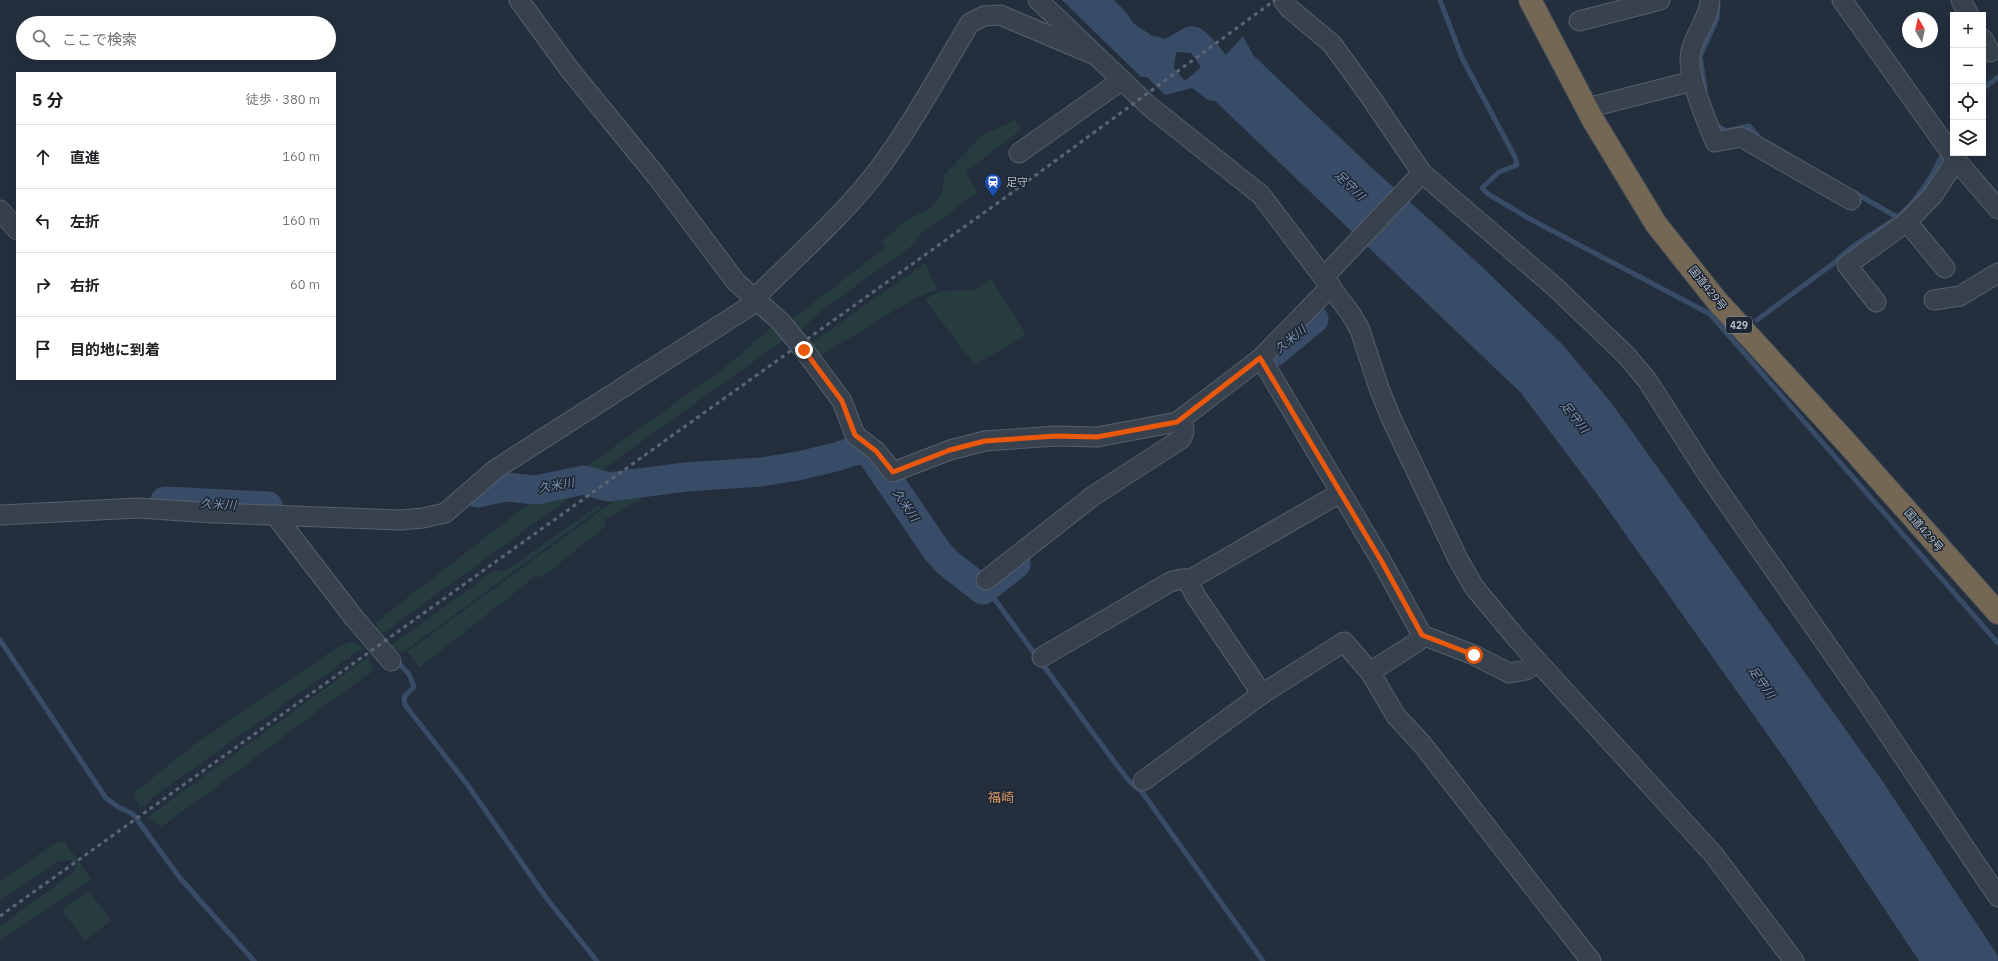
<!DOCTYPE html>
<html lang="ja">
<head>
<meta charset="utf-8">
<style>
  :root { --surface:#fff; --page:#f2f2f2; --text:#202124; --muted:#757577; --line:#e0e0e0 }
  body { margin:0; font-family:"IBM Plex Sans","Noto Sans JP",sans-serif; background:var(--page); color:var(--text) }
  .controls { position:absolute; right:12px; top:12px; display:grid; overflow:hidden; border-radius:0px; box-shadow:0 4px 16px #0002 }
  .controls button { width:36px; height:36px; display:grid; place-items:center; padding:0; border:0; border-bottom:1px solid var(--line); background:var(--surface); color:var(--text); font:20px sans-serif }
  .compass { position:absolute; left:1902px; top:12px; width:36px; height:36px; border-radius:50%; background:var(--surface); box-shadow:0 4px 16px #0002; rotate:351deg }
  .stop { position:absolute; width:12px; height:12px; margin:-9px; border:3px solid #ea580c; border-radius:50%; background:#fff }
  .stop.end { background:#ea580c; border-color:#fff; box-shadow:0 1px 4px #0008 }
  .list { margin:0; padding:0; list-style:none }
  h2 { display:flex; justify-content:space-between; align-items:center; height:52px; margin:0; padding:0 16px; font-size:17px }
  h2 small { font-size:13px; font-weight:400; color:var(--muted) }
  .list li { display:grid; grid-template-columns:26px 1fr auto; gap:12px; align-items:center; box-sizing:border-box; height:64px; padding:0 16px; border-top:1px solid var(--line) }
  .list b { display:block; font-size:15px; white-space:nowrap }
  .list em { font-size:13px; font-style:normal; color:var(--muted) }
  .icon { flex:none; width:22px; height:22px; fill:none; stroke:currentColor; stroke-width:2; stroke-linecap:round; stroke-linejoin:round }
  .map { position:relative; flex:none; width:1998px; height:961px; overflow:hidden }
  .search { position:absolute; background:var(--surface); box-shadow:0 4px 16px #0002; left:16px; top:16px; width:320px; height:44px; display:flex; align-items:center; gap:10px; box-sizing:border-box; padding:0 14px; border-radius:22px; color:var(--muted); font-size:15px }
  .panel { position:absolute; background:var(--surface); box-shadow:0 4px 16px #0002; left:16px; top:72px; width:320px; height:308px; border-radius:0px }
  .map>svg:first-child { display:block }
  .green { fill:#263c3f }
  .water { fill:#394c67; fill-rule:evenodd }
  .lines { fill:none; stroke-linecap:round; stroke-linejoin:round }
  .stream { stroke:#394c67; stroke-width:5 }
  .river { stroke:#394c67; stroke-width:29 }
  .minor-casing { stroke:#565f6c; stroke-width:21 }
  .highway-casing { stroke:#434c59; stroke-width:24 }
  .minor { stroke:#38414e; stroke-width:19 }
  .highway { stroke:#746855; stroke-width:22 }
  .rail { stroke:#5a6575; stroke-width:3; stroke-dasharray:4 4; stroke-linecap:butt }
  .route { stroke:#ea580c; stroke-width:5 }
  .labels { text-anchor:middle; dominant-baseline:central; stroke-width:3; stroke-linejoin:round; paint-order:stroke }
  .shield { fill:#1d2633; stroke:#878f9c; stroke-width:1 }
  .shield-label { font-size:10px; font-weight:bold; fill:#b4bcc9 }
  .poi-label { font-size:11px; fill:#b4bcc9; stroke:#1d2633; text-anchor:start }
  .street-label { font-size:11px; fill:#b4bcc9; stroke:#1d2633 }
  .water-label { font-size:12px; font-style:italic; fill:#7c92b1; stroke:#1d2633 }
  .quarter-label { font-size:13px; fill:#d59563; stroke:#1d2633 }
</style>
</head>
<body>
<div class="map">
<svg width="1998" height="961" viewBox="0 0 1998 961">
  <rect width="100%" height="100%" fill="#242f3e"/>
  <g class="green">
    <path d="M1015,120L1022,129L966,172L977,193L915,238L917,242L825,308L799,331L790,321L878,253L886,246L882,242L907,220L931,207L942,193L944,175L983,135Z"/>
    <path d="M925,263L937,290L915,298L820,356L810,344Z"/>
    <path d="M991,278L1026,335L975,365L925,300L940,291L974,290Z"/>
    <path d="M774,324L785,339L596,474H576L731,363Z"/>
    <path d="M572,487L583,488L382,634L377,628L376,622L536,498C549,497 562,494 572,487Z"/>
    <path d="M657,490L604,520L606,526L541,578L537,575L419,668L407,652L622,495Z"/>
    <path d="M599,505L602,507L402,653L390,646L494,571H505Z"/>
    <path d="M352,641L363,648L149,800V803L141,808L133,796L136,791L194,745L336,648Z"/>
    <path d="M368,657L373,671C301,722 232,776 161,827L148,817Z"/>
    <path d="M64,841L91,879L0,941V926L73,873L76,867L71,860L59,861L0,900V881L55,843Z"/>
    <path d="M89,891L111,921L85,941L62,910Z"/>
  </g>
  <path class="water" d="M1062,0H1114L1126,12L1133,23L1151,35L1165,39C1172,36 1179,30 1187,27C1203,22 1217,45 1226,55L1243,36L1253,55L1372,168L1479,264L1561,343L1610,401L1881,779L1998,956V961H1919L1787,762L1597,494L1521,393L1215,101L1208,100L1192,88L1165,95L1147,77H1141ZM1176,52L1191,53L1201,67L1185,81L1174,68Z"/>
  <g class="lines">
    <g class="stream">
      <path d="M1440,0L1462,58L1515,157L1517,165L1499,172L1482,188L1488,194L1530,219L1710,314L1998,643"/>
      <path d="M1705,89L1700,56L1717,19L1718,5"/>
      <path d="M1983,89L1998,77"/>
      <path d="M1716,125L1726,131L1749,126L1761,140"/>
      <path d="M1855,193L1897,217"/>
      <path d="M1757,320L1834,263C1852,244 1875,233 1896,218C1918,201 1932,176 1944,152"/>
      <path d="M983,590L993,597L1107,752L1129,781L1142,792L1263,961"/>
      <path d="M0,640L106,798L118,807L133,814L180,878L254,961"/>
      <path d="M396,660L409,674L414,687L404,697L405,705L467,784L547,899L597,961"/>
    </g>
    <g class="river">
      <path d="M1274,352L1314,319"/>
      <path d="M477,493L506,487L536,490L584,480L609,487L686,477L761,472L798,466L836,457L860,449L871,454L937,551L948,563L983,590L1016,564"/>
      <path d="M165,501L268,506"/>
    </g>
    <g class="minor-casing">
      <g id="minor">
        <path d="M519,0L570,70L658,178L736,282L781,322L804,350L842,401L855,435L876,451L893,472L950,450L985,441L1056,436L1097,437L1177,422L1261,358L1331,286"/>
        <path d="M1038,0L1149,106L1261,195L1351,314L1360,330L1379,388L1391,418L1458,559L1474,587L1518,640L1714,855L1794,961"/>
        <path d="M1283,0L1289,8L1332,44L1369,95L1422,173L1556,288L1626,355L1647,380L1708,475L1866,701L1998,897"/>
        <path d="M1710,0C1709,19 1695,33 1691,51C1685,73 1707,121 1715,142L1741,137L1851,200"/>
        <path d="M1842,0L1956,160L1998,209"/>
        <path d="M1961,0L1969,15"/>
        <path d="M1579,21L1660,0"/>
        <path d="M1983,39L1990,52"/>
        <path d="M1587,108L1693,81"/>
        <path d="M1019,153L1122,80"/>
        <path d="M0,210L17,230"/>
        <path d="M1907,222L1945,268"/>
        <path d="M1324,277L1422,173"/>
        <path d="M1934,300L1960,296L1998,273"/>
        <path d="M1876,302L1847,265L1907,222L1933,195L1956,160"/>
        <path d="M1261,358L1382,562L1422,635L1474,655L1509,673L1526,670L1538,662"/>
        <path d="M0,515L138,508L214,513L400,520L423,518L445,513L496,469L750,306L761,292C802,251 847,212 881,166C914,121 941,71 970,23L984,16L1000,15L1095,55"/>
        <path d="M275,515L355,619L391,661"/>
        <path d="M1187,579L1195,595L1262,694"/>
        <path d="M986,580L1093,496L1181,439L1184,432L1183,418"/>
        <path d="M1042,657L1170,582L1181,579H1191L1340,493"/>
        <path d="M1370,672L1417,642L1422,635"/>
        <path d="M1143,781L1262,694L1344,642L1370,672L1396,716L1422,744L1591,961"/>
      </g>
    </g>
    <g class="highway-casing">
      <path id="highway" d="M1530,0L1593,120L1656,224L1717,301L1846,442L1998,613"/>
    </g>
    <use href="#minor" class="minor"/>
    <use href="#highway" class="highway"/>
    <path class="rail" d="M0,916L999,202L1275,0"/>
  </g>
  <g class="lines">
    <path class="route" d="M804,350L842,401L855,435L876,451L893,472L950,450L985,441L1056,436L1097,437L1177,422L1260,358L1382,562L1422,635L1474,655"/>
  </g>
  <defs>
    <g id="station-pin" transform="scale(0.9)"><path d="M0 17L-7.5 6A9.5 9.5 0 1 1 7.5 6Z" fill="#1a4fb4" stroke="#1d2633"/><path d="M-3-6H3Q5-6 5-4V2Q5 4 3 4L4.5 6H3L1.5 4h-3L-3 6H-4.5L-3 4Q-5 4-5 2V-4Q-5-6-3-6ZM-3.5-4v3h7v-3ZM-3.5 1v1.5H-2V1ZM2 1v1.5H3.5V1Z" fill="#fff"/></g>
  </defs>
  <g fill-rule="evenodd">
    <use href="#station-pin" x="993" y="182"/>
  </g>
  <g class="labels">
    <rect class="shield" x="1726" y="317" width="26" height="16" rx="3"/>
    <g class="shield-label">
      <text x="1739" y="325">429</text>
    </g>
    <g class="poi-label">
      <text x="1006" y="182">足守</text>
    </g>
    <g class="street-label">
      <text transform="translate(1708 288) rotate(51)">国道429号</text>
      <text transform="translate(1924 530) rotate(49)">国道429号</text>
    </g>
    <g class="water-label">
      <text transform="translate(1350 185) rotate(44)">足守川</text>
      <text transform="translate(1290 339) rotate(-39)">久米川</text>
      <text transform="translate(1575 417) rotate(52)">足守川</text>
      <text transform="translate(556 485) rotate(-10)">久米川</text>
      <text transform="translate(218 504) rotate(3)">久米川</text>
      <text transform="translate(906 505) rotate(56)">久米川</text>
      <text transform="translate(1762 682) rotate(55)">足守川</text>
    </g>
    <g class="quarter-label">
      <text x="1001" y="797">福崎</text>
    </g>
  </g>
</svg>
<div class="controls">
<button>+</button>
<button>−</button>
<button><svg class="icon" aria-label="locate" viewBox="0 0 24 24"><circle cx="12" cy="12" r="6"/><path d="M12 2v4M12 18v4M2 12h4M18 12h4"/></svg></button>
<button><svg class="icon" aria-label="layers" viewBox="0 0 24 24"><path d="M12 4l9 5-9 5-9-5zM3 14l9 5 9-5"/></svg></button>
</div>
<svg class="compass" viewBox="-18 -18 36 36"><path d="M0-13l5 13h-10z" fill="#e53935"/><path d="M0 13l5-13h-10z" fill="#757577"/></svg>
<div class="stop" style="left:1474px;top:655px"></div>
<div class="stop end" style="left:804px;top:350px"></div>
<div class="search"><svg class="icon" aria-label="search" viewBox="0 0 24 24"><circle cx="10" cy="10" r="6"/><path d="M15 15l6 6"/></svg>ここで検索</div>
<section class="panel">
<h2>5 分<small>徒歩 · 380 m</small></h2>
<ul class="list">
<li><svg class="icon" aria-label="ahead" viewBox="0 0 24 24"><path d="M12 20V5M6 11l6-6 6 6"/></svg><div><b>直進</b></div><em>160 m</em></li>
<li><svg class="icon" aria-label="left" viewBox="0 0 24 24"><path d="M17 20v-9H6M10 6l-5 5 5 5"/></svg><div><b>左折</b></div><em>160 m</em></li>
<li><svg class="icon" aria-label="right" viewBox="0 0 24 24"><path d="M7 20v-9h11M14 6l5 5-5 5"/></svg><div><b>右折</b></div><em>60 m</em></li>
<li><svg class="icon" aria-label="arrive" viewBox="0 0 24 24"><path d="M6 21V4h12l-3 4 3 4H6"/></svg><div><b>目的地に到着</b></div></li>
</ul>
</section>
</div>
</body>
</html>
